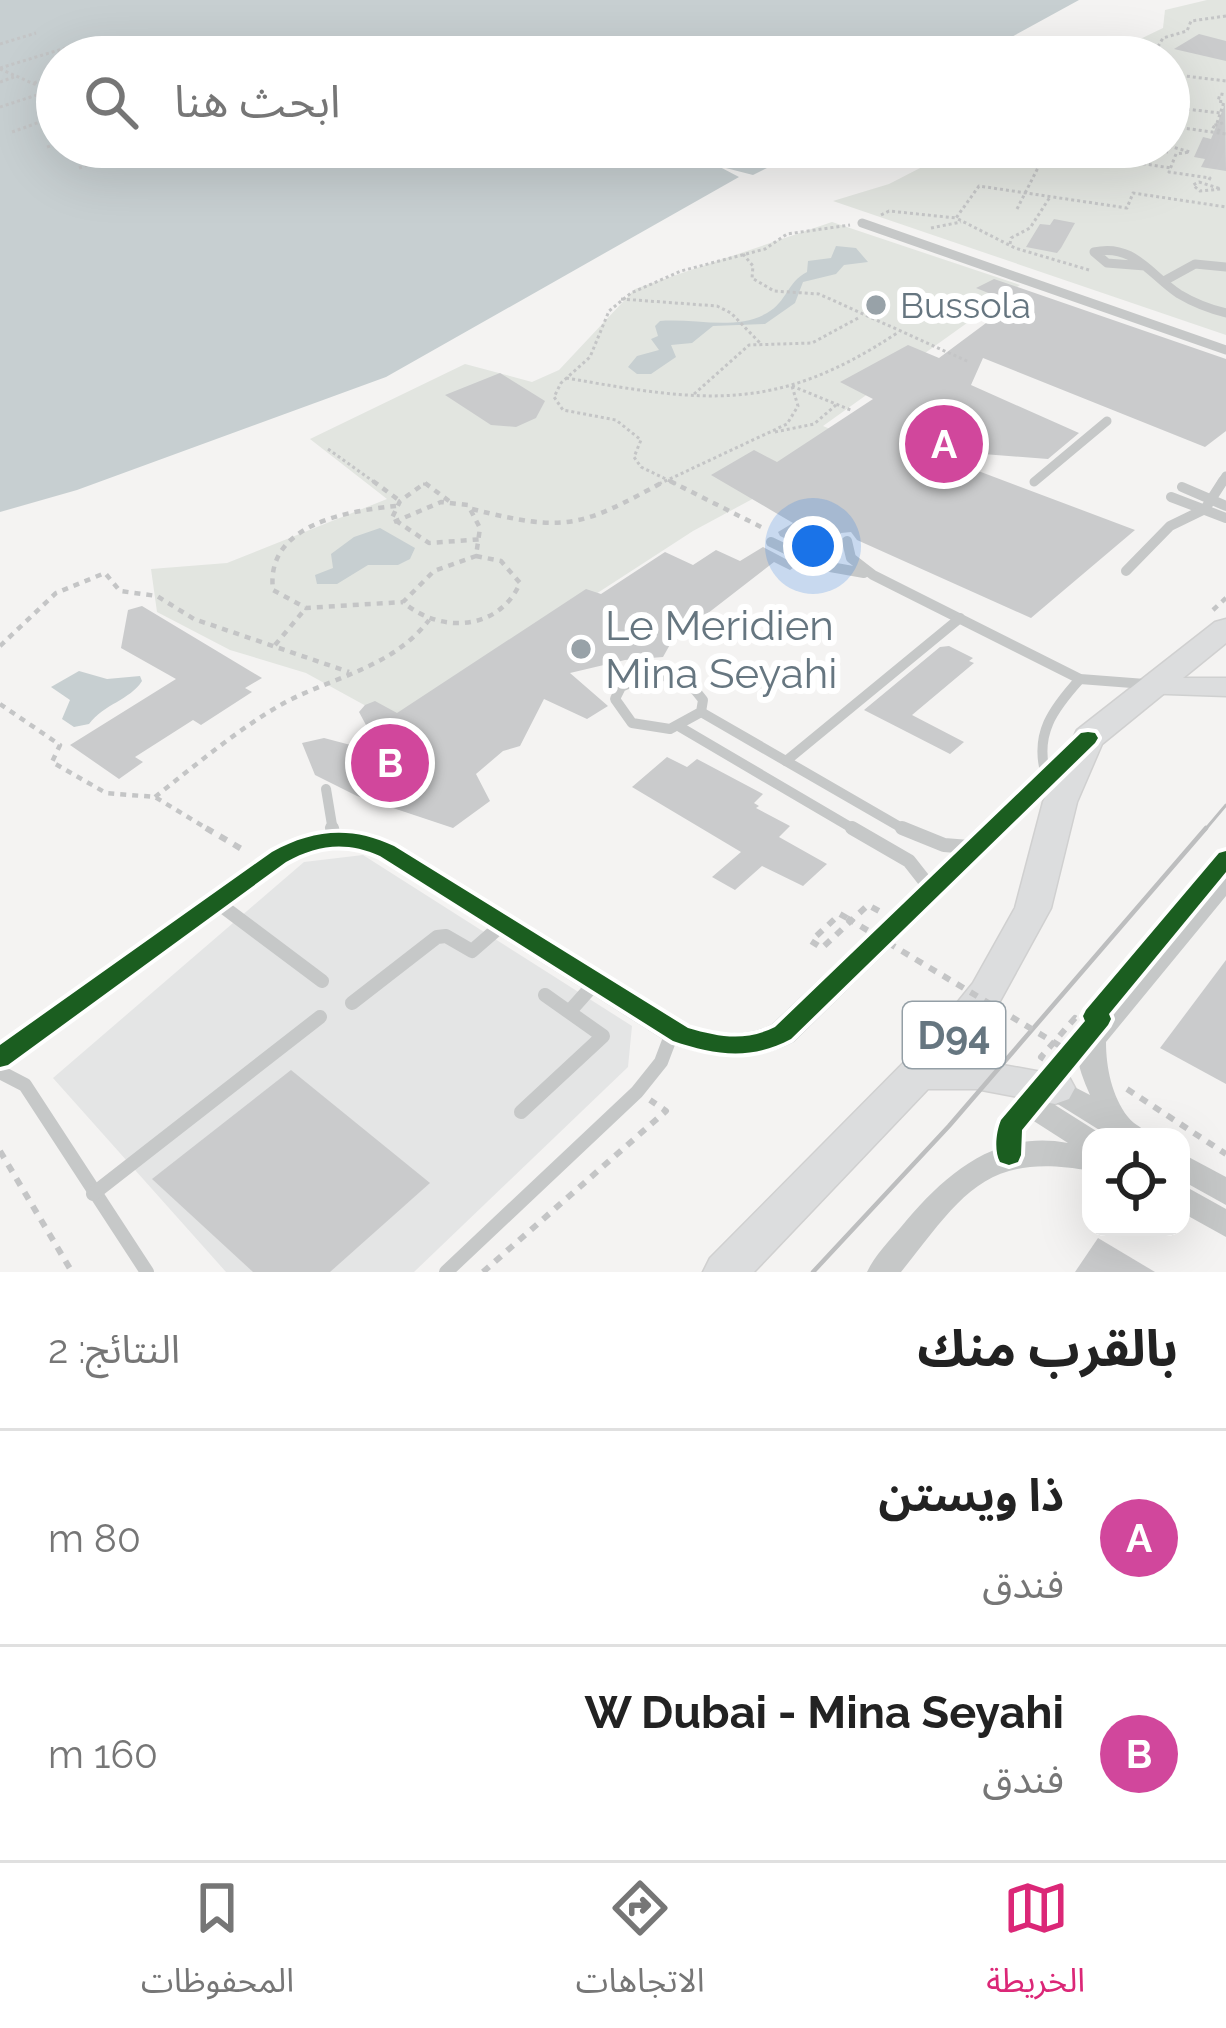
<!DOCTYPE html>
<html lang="ar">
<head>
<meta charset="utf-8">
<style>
  :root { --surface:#fff; --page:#f6f6f6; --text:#222; --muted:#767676; --line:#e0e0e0; --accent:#db2777 }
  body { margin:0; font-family:Raleway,"Noto Sans Arabic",sans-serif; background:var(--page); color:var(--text); direction:rtl }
  .controls { position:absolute; right:36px; bottom:36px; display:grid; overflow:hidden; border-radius:24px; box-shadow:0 12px 48px #0002 }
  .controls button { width:108px; height:108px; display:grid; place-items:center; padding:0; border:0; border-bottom:3px solid var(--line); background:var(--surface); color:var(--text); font:60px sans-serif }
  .you { position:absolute; left:813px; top:546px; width:42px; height:42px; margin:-30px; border:9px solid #fff; border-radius:50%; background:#1a73e8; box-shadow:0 0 0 18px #1a73e833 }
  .badge { display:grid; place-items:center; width:78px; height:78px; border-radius:50%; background:var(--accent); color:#fff; font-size:39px; font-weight:700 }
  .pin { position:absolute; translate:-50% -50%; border:6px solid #fff; box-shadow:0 3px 12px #0006 }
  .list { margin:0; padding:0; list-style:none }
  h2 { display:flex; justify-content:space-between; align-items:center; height:156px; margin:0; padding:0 48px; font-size:51px }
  h2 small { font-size:39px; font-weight:400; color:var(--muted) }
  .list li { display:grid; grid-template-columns:78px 1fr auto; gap:36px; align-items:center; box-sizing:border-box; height:216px; padding:0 48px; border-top:3px solid var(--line) }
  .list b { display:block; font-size:45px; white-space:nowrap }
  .list p { margin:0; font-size:39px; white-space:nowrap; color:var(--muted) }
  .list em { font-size:39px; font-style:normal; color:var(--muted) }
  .icon { flex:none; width:66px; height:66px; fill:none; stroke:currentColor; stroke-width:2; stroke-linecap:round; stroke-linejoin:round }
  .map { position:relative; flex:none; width:1226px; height:1272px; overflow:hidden; direction:ltr }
  .search { position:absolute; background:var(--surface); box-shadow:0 12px 48px #0002; left:36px; right:36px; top:36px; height:132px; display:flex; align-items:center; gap:30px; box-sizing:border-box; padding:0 42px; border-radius:66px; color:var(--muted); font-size:45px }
  .sheet { height:588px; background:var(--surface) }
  nav { display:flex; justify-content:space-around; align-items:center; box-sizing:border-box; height:168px; border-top:3px solid var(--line); background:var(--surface); font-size:33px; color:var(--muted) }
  nav a { display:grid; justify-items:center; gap:6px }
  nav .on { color:var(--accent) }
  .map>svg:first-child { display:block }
  .built { fill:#e4e5e5 }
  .green { fill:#e2e5e0 }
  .water { fill:#c7cfd1 }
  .building { fill:#cacbcc }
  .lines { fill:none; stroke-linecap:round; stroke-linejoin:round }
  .secondary-casing { stroke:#cfd0d0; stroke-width:3 }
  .primary-casing { stroke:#d0d0d0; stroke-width:3 }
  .path-far2 { stroke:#c4c5c6; stroke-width:3; stroke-dasharray:3 3; stroke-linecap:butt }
  .path-far1 { stroke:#c4c5c6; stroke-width:4.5; stroke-dasharray:6 6; stroke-linecap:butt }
  .path { stroke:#c4c5c6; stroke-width:6; stroke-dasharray:8 8; stroke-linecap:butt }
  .service-far2 { stroke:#c6c8c8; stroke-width:9 }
  .service-far1 { stroke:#c6c8c8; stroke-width:10 }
  .service { stroke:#c6c8c8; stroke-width:14 }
  .minor { fill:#c6c8c8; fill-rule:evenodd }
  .tertiary { fill:#c6c8c8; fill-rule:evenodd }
  .secondary { fill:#dcddde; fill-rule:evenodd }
  .primary { fill:#dcddde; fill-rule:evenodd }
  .tram-far1 { stroke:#bdbebf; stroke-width:3 }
  .tram { stroke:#bdbebf; stroke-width:4.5 }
  .path-bridge { stroke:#c4c5c6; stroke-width:6; stroke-dasharray:8 8; stroke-linecap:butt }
  .cycleway-casing { stroke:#fff; stroke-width:8 }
  .cycleway { fill:#1b5e20; fill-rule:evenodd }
  .poi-dot { fill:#98a2a8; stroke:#fff; stroke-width:4.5 }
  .labels { text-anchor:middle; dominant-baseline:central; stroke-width:12; stroke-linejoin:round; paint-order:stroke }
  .far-poi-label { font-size:36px; fill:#667680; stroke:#fff; text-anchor:start }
  .shield { fill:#fff; stroke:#949fa6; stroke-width:3 }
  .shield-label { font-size:39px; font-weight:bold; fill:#667680 }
  .poi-label { font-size:42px; fill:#667680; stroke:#fff; text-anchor:start }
</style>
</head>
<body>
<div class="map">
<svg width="1226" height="1272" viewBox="0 0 1226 1272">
  <rect width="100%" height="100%" fill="#f4f3f2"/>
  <path class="built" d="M363,855L632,1026L628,1067L414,1272H226L53,1078L304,862Z"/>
  <g class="green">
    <path d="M1207,0H1226V335L833,201L889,184L961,147H1169V57H1103L1163,28L1165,10Z"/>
    <path d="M832,222L1020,285L823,426L876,449L838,453L693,531L397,723L306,673L230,650L157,612L151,569L227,563L387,499L310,439L465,364L532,382L559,370L635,289Z"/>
  </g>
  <g class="water">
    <path d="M0,0H1079L975,57H57V147H808L753,175L718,166L739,177L386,377L77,490L0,512Z"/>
    <path d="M836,246L856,248L868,262L844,265L836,274L803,282L795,303L765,324L713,326L692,343L671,345L676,357L651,374H637L628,367L637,356L659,350L651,339L658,336L655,326L660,321C694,318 736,331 767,313C787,302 787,282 807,272L808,261L831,258Z"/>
    <path d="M380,528L415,548L410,559L398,565H368L337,584H317L315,575L333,568L331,554L354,537Z"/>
    <path d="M79,671L107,679L140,676L142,681C130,700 104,704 89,724L74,727L62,719L70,700L51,687Z"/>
  </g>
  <g class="building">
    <path d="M1199,34L1226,41V61L1174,49Z"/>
    <path d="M1225,104L1226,171L1201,167L1205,159L1194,157L1203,137L1211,139Z"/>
    <path d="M1054,219L1075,223L1061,248L1057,253L1026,247L1040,224L1050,225Z"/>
    <path d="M994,279L1226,359V431L1205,447L983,358L971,385L1079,433L1048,459L920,449L1135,530L1031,618L857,540L851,532L841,533L837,542L816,553L780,536L778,532L793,523L711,475L754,450L777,462L873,399L840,382L908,345L939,358L1013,303L976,288Z"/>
    <path d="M500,373L545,401L536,418L516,427L491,425L445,395Z"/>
    <path d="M763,547L797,565L790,570L774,562L672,641L663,657L625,660L570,673L608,706L587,719L544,699L520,746L503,751L476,774L490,801L453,828L357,796L315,775L302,743L324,738L381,753L359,712L365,705L375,701L397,713L586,589L601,594L665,552L693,565L716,550L740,561Z"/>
    <path d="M142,606L262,678L245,688L252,692L201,725L193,720L135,757L143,762L119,779L70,745L176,679L121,648L128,610Z"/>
    <path d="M949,646L973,658L969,661L974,663L912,715L964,742L950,754L864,710L940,647Z"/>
    <path d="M667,757L687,767L697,759L763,794L754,803L759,806L756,808L790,826L779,837L827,864L803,886L762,866L735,890L712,877L741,852L632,787Z"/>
    <path d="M1226,960V1084L1160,1048Z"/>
    <path d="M291,1070L430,1183L330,1272H253L152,1179Z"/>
    <path d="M1098,1238L1155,1272H1075Z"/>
  </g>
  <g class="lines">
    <g class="secondary-casing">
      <path id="secondary" d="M1149,678H1226V696L1139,693L1135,687Z"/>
    </g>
    <g class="primary-casing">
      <path id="primary" d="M1226,619V643L1102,744L1077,802L1051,908L999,1003L959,1057L1069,1077L1075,1088L1069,1099L1055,1104L976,1089H928L754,1272H703L710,1258L931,1035L973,983L1015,908L1043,802L1077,730L1215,622Z"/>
    </g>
    <g class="path-far2">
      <path d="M0,44L36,33"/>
      <path d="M1105,49L1153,54"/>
      <path d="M110,57L134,49"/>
      <path d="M1152,57L1163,38L1187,31L1191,21L1226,16"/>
      <path d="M0,68L72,46"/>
      <path d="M0,69L57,94"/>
      <path d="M1169,74L1226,81"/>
      <path d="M0,82L14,77"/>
      <path d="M34,83L57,75"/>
      <path d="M0,107L46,92"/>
      <path d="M1169,107L1220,113"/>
      <path d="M1217,123L1224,102L1218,101L1220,94L1226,95"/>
      <path d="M1169,126L1226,134"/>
      <path d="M1220,131L1212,126L1226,122"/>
      <path d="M12,132L57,116"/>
      <path d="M1169,146L1190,152L1176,154L1169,172L1210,178L1208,182"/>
      <path d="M47,147L57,144"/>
      <path d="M1137,147L1168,152"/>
      <path d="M1048,149L1171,168"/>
      <path d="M79,168L137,147"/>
      <path d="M1199,182L1221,189L1200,191L1193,185Z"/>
      <path d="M1017,209L1047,150"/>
      <path d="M881,215L889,211L956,218"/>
      <path d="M931,228L961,222"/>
      <path d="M1010,244L1011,238L1030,228L1050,197"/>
      <path d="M743,254L753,266L752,278L774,291L819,294L969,362"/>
      <path d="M1089,270L1015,248L956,218L979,186L1127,208L1133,193L1226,207"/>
      <path d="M621,299L717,306L731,313L760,343"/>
      <path d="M566,378C704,402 775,414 897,333"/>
      <path d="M792,386L853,411"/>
      <path d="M694,394L749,345L812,343L860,317"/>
      <path d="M775,432L814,424L836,405"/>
      <path d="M328,449L377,484"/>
      <path d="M423,484H427"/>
      <path d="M659,484L787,424L798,406L792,386"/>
      <path d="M676,484L641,467L634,457L641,440L616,420L563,410L554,397L561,383L590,357L609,311L631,293L681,271L765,249L787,234L850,225"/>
    </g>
    <g class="path-far1">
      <path d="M373,481L400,501"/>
      <path d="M670,481L765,529"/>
      <path d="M449,501L425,483L400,501L392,518L429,543L484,539"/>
      <path d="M396,506C346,511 265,525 273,590L306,608L403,602"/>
      <path d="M472,509C567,533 580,527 665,481"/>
      <path d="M394,522L441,502L468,505L480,528L476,556"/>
      <path d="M476,556L501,561L520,583C499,631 440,634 403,602L434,571Z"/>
      <path d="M1213,610L1226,598"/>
      <path d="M275,645L306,608"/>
      <path d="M0,646L56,593L105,573L120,591L157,596L194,619L349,672"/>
      <path d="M0,704L60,745L52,762L106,793L155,797L211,831"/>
      <path d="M155,797C197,764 238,729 284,703C335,676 392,668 429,620"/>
    </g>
    <g class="path">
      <path d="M206,828L245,851"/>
      <path d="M847,918L840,914L811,941L822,948L868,905L879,911"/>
      <path d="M1044,1059L1041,1057L1075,1018L1079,1021"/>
      <path d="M1127,1089L1226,1154"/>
      <path d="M0,1151L72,1272"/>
      <path d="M483,1272L666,1111L650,1100"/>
    </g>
    <g class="service-far2">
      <path d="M862,223L1226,350"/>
      <path d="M1145,266L1107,263L1094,252C1134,243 1150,275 1179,294C1194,303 1210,309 1226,313"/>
      <path d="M1164,281L1195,264L1226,267"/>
      <path d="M1034,482L1107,421"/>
      <path d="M1221,484L1226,476"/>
    </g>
    <g class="service-far1">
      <path d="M1182,487L1226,506"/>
      <path d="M1171,497L1226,518"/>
      <path d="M847,541L851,558L873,575L1080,679L1145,684"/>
      <path d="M771,542L819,565L864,573"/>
      <path d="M1126,571L1170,526L1205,509L1223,481"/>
      <path d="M651,674L687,680L703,700L701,712L670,729L632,723L615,699L621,687Z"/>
      <path d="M701,712L907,831"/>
      <path d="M680,727L857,831"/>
      <path d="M786,761L960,618"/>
      <path d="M1046,775C1034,734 1053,709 1080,679"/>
      <path d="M326,789L333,831"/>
    </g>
    <g class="service">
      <path d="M332,828L334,838"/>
      <path d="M852,828L909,861L931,889"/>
      <path d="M902,828L944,845L969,847"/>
      <path d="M218,903L322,981"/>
      <path d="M352,1003L437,937L446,936L472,951L503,924"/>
      <path d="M570,1011L594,984"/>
      <path d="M0,1072L25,1085L147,1272"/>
      <path d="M521,1112L603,1036L545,995"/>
      <path d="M93,1194L320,1017"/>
      <path d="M446,1272L637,1092L661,1062L672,1033"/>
    </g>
    <g class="minor">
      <path d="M1226,870V896L1106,1042C1106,1067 1112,1097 1128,1117C1135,1126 1143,1126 1149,1137L1109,1136L1056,1103L1055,1105L1101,1134L1103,1137H1091V1171C984,1151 962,1196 901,1272H867C875,1255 889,1241 901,1227C944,1175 996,1129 1068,1143L1029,1118L1025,1110L1033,1089L1055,1077L1090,1095C1081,1074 1072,1054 1082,1031L1217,873Z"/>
      <path d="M1181,1153L1226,1177V1205L1181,1180Z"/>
      <path d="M1181,1184L1226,1209V1237L1181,1212Z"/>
    </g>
    <path class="tertiary" d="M1087,731L1096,734L1100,740L1096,746L794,1042C751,1064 715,1058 670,1044L377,858C346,843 318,847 289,864L11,1067L0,1071V1041L269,850C312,826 352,823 397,844L691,1026C719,1033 745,1038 772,1024L1078,734Z"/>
    <use href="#secondary" class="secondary"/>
    <use href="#primary" class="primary"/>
    <path class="tram-far1" d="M1204,831L1226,805"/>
    <path class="tram" d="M813,1272L949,1126L1206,828"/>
    <path class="path-bridge" d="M847,918L1060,1046"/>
    <g class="cycleway-casing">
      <g id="cycleway">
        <path d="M1088,732L1095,733L1098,738L1095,743L791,1039C750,1061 715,1055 673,1041L380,856C347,841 318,844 286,862L8,1065L0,1067V1045L272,852C313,829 352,826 394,846L688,1028C719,1037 745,1042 775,1027L1081,733Z"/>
        <path d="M1226,851V872L1109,1014L1111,1019L1108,1025L1022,1130L1021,1155L1018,1162L1009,1165L1000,1162C994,1151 996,1132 1001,1120L1085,1021L1083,1016L1086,1010L1219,853Z"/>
      </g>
    </g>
    <use href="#cycleway" class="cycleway"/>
  </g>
  <g class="poi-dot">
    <circle cx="876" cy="305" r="12"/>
    <circle cx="581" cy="649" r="12"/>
  </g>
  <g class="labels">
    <g class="far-poi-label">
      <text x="900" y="305">Bussola</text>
    </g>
    <rect class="shield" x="903" y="1002" width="102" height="66" rx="9"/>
    <g class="shield-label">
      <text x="954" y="1035">D94</text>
    </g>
    <g class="poi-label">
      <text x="605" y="625">Le Meridien<tspan x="605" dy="48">Mina Seyahi</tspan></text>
    </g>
  </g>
</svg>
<div class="controls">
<button><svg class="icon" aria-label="locate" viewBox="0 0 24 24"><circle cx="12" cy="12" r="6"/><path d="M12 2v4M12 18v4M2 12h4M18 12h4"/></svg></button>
</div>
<div class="you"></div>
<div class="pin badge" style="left:944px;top:444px;background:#d1479c">A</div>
<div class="pin badge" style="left:390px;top:763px;background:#d1479c">B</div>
<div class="search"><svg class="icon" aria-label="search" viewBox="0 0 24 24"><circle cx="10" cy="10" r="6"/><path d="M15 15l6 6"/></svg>ابحث هنا</div>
</div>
<section class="sheet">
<h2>بالقرب منك<small>النتائج: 2</small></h2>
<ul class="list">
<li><span class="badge" style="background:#d1479c">A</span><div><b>ذا ويستن</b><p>فندق</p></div><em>80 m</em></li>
<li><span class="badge" style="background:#d1479c">B</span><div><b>W Dubai - Mina Seyahi</b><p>فندق</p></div><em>160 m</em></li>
</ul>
</section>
<nav>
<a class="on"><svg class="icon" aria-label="map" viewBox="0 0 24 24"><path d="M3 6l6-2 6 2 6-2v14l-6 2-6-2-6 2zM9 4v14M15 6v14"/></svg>الخريطة</a>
<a><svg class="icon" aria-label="directions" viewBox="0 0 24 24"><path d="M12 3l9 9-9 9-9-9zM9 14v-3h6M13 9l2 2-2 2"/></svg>الاتجاهات</a>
<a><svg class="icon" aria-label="saved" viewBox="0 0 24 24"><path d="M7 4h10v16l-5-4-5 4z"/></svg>المحفوظات</a>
</nav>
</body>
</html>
